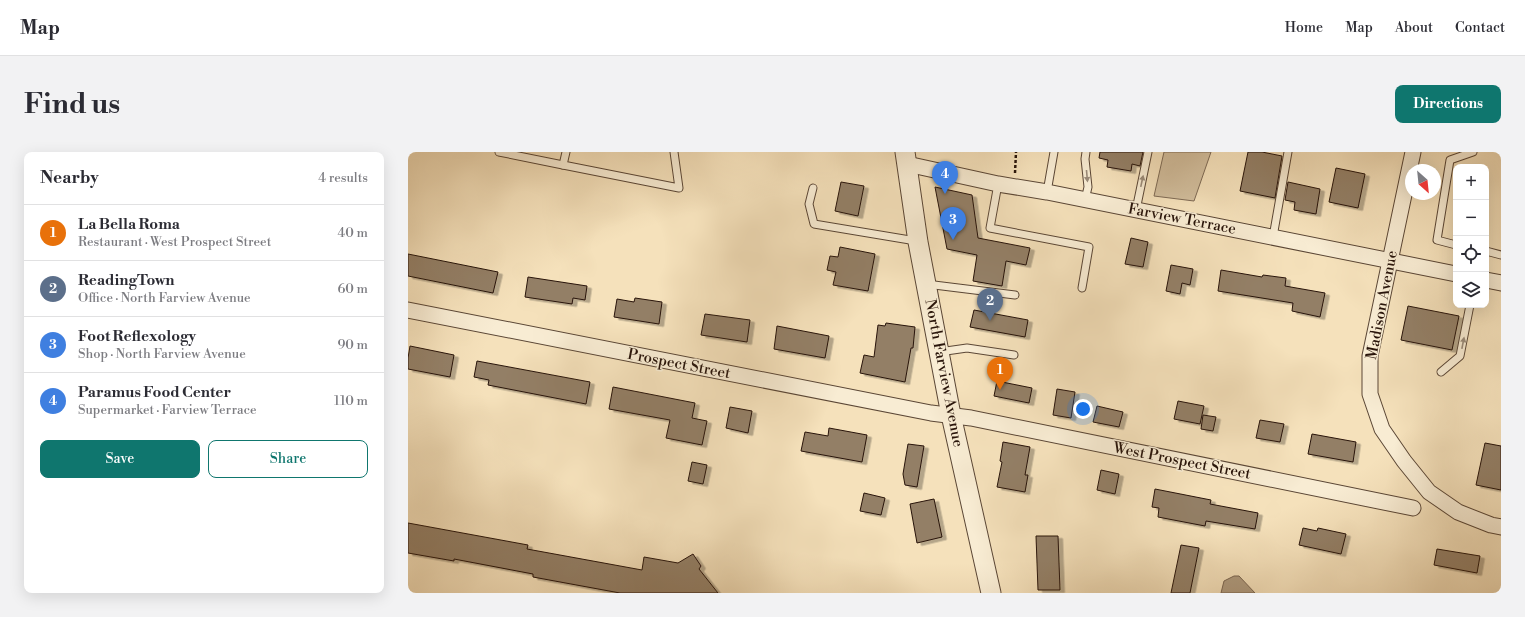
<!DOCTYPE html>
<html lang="en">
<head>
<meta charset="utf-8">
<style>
  :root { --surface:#fff; --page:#f2f2f3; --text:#2b2b33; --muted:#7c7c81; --line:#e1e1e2; --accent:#0f766e }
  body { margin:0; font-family:"Libre Bodoni",serif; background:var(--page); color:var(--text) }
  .controls { position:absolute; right:12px; top:12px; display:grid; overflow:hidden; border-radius:8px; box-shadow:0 4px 16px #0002 }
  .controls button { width:36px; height:36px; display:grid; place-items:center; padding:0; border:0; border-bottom:1px solid var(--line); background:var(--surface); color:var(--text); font:20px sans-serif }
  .compass { position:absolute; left:997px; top:12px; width:36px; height:36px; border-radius:50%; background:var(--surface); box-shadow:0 4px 16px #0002; rotate:153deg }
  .you { position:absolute; left:675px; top:257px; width:14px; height:14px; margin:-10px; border:3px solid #fff; border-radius:50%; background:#1a73e8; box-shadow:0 0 0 6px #1a73e833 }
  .badge { display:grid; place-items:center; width:26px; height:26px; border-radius:50%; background:var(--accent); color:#fff; font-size:13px; font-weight:700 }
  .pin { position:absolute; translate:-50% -33px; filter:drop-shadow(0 1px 2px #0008) }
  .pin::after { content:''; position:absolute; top:21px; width:14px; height:12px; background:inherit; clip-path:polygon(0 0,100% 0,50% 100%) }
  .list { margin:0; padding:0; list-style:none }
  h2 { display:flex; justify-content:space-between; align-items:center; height:52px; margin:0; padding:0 16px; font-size:17px }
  h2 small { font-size:13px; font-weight:400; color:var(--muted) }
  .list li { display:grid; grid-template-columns:26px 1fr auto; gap:12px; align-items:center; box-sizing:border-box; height:56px; padding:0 16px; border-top:1px solid var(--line) }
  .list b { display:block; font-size:15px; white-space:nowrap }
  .list p { margin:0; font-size:13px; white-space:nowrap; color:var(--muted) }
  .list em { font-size:13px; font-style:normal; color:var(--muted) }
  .actions { display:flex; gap:8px; padding:12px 16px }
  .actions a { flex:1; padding:9px 0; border:1px solid var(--accent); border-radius:8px; text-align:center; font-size:14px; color:var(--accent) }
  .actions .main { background:var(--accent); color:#fff }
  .icon { flex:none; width:22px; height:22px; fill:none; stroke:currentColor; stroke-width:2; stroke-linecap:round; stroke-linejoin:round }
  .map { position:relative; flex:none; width:1093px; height:441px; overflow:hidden; border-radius:8px }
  header { display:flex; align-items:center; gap:24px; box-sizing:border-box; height:56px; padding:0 20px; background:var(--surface); border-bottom:1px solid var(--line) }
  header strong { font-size:19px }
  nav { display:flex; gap:22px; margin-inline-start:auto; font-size:14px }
  .intro { display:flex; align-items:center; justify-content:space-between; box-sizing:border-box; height:96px; padding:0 24px }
  h1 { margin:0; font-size:28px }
  .button { padding:10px 18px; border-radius:8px; background:var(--accent); color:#fff; font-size:14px; font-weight:700 }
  main { display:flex; gap:24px; padding:0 24px }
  aside { flex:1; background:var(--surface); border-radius:8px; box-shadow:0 4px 16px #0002 }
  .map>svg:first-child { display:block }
  .green { fill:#d2be9d; stroke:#7d6954 }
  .water { fill:#af9b7f; stroke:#796550 }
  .building { fill:#937f66; stroke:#28140a; filter:url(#shadow) }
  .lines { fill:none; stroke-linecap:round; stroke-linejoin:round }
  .service-casing { stroke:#5b4736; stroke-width:9 }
  .minor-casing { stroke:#5b4736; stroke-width:17 }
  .tertiary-casing { stroke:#5b4736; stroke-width:21 }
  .path { stroke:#28140a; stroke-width:2.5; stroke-dasharray:3 2; stroke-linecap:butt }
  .service { stroke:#f8ecd3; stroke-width:7 }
  .minor { stroke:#f8ecd3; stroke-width:15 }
  .tertiary { stroke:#f8ecd3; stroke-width:19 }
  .oneway { fill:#9a8b79 }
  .labels { text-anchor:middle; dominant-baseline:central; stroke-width:3; stroke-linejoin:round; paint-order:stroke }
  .street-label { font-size:15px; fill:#28140a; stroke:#f8ecd3 }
</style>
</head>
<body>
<header>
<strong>Map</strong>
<nav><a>Home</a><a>Map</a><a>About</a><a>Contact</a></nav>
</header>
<div class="intro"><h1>Find us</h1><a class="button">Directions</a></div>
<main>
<aside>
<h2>Nearby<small>4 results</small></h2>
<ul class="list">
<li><span class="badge" style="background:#e8710a">1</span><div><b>La Bella Roma</b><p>Restaurant · West Prospect Street</p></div><em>40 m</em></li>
<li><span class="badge" style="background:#5c6f8a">2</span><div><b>ReadingTown</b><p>Office · North Farview Avenue</p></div><em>60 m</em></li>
<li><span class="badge" style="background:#3f7fe0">3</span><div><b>Foot Reflexology</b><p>Shop · North Farview Avenue</p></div><em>90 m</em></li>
<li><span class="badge" style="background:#3f7fe0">4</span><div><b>Paramus Food Center</b><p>Supermarket · Farview Terrace</p></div><em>110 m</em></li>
</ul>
<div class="actions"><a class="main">Save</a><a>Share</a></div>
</aside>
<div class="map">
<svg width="1093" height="441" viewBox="0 0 1093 441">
  <defs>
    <filter id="shadow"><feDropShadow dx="4.5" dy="2.5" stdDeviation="0" flood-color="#0004"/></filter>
  </defs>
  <rect width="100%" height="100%" fill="#f5e1bb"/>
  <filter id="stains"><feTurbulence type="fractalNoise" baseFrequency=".005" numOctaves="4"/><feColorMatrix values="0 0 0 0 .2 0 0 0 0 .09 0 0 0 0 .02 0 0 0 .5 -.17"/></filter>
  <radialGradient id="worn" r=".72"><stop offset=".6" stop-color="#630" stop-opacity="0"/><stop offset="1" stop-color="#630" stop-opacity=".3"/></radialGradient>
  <path class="green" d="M756,0H803L786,49L746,44Z"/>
  <path class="water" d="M826,424H831L847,441H813L816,429Z"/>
  <g class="building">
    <path d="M692,0H735L732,14L724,12L723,19L699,15L700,8L691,6Z"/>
    <path d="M840,0H854L874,4L867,46L832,39Z"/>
    <path d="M928,16L957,22L950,56L921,50Z"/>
    <path d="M433,30L456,34L450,64L427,59Z"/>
    <path d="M880,30L912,37L908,62L886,58L887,50L877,48Z"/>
    <path d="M527,35L564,43L570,86L622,96L618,113L598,109L594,134L565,129L569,103L539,97Z"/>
    <path d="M723,86L740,90L735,115L717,112Z"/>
    <path d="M432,95L467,102L460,139L425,133L428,120L419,118L422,104L430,105Z"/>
    <path d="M0,102L90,120L85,141L0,124Z"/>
    <path d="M763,113L785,117L782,133L774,131L772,142L758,139Z"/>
    <path d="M813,118L854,125L855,123L878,126L877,134L917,141L912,165L884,159L885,151L810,139Z"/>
    <path d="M120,125L179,134L177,148L165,146L164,152L117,145Z"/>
    <path d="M227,146L254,150L251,172L206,165L209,147L226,150Z"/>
    <path d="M1000,154L1051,164L1044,198L993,188Z"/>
    <path d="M566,158L620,168L617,185L562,175Z"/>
    <path d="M297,162L342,168L339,190L293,183Z"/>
    <path d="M478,171L507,175L505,196H503L497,230L452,221L456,203L466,205L470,173L477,174Z"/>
    <path d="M369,174L421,184L417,206L366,197Z"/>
    <path d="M2,194L46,203L42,225L0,217V206Z"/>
    <path d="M69,209L182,230L178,252L80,233L81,228L66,225Z"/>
    <path d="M589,229L624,236L621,251L586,244Z"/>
    <path d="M205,235L287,251L284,266L299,269L294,293L258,286L262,268L201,257Z"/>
    <path d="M649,237L667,240L663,266L645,263Z"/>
    <path d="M770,249L796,254L792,272L766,267Z"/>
    <path d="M689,254L715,260L711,275L685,270Z"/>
    <path d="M322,255L344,259L340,281L318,276Z"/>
    <path d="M795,263L808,265L805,279L793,277Z"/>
    <path d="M852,268L876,272L872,290L848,286Z"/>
    <path d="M421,276L459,283L454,310L393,299L397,280L420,284Z"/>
    <path d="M904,282L948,290L945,310L900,302Z"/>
    <path d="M595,290L622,295L617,323H620L617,340L589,335L594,310L592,309Z"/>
    <path d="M1077,291L1093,294V338L1068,333Z"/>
    <path d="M500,292L516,294L509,335L497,333L495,322Z"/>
    <path d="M284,310L299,313L295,332L280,329Z"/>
    <path d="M693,318L711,322L707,342L689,338Z"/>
    <path d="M747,337L803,348L802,352L850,361L847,377L798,369L797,374L750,365L751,356L744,355Z"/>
    <path d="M456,341L477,346L473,363L452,359Z"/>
    <path d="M526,347L534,385L509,391L502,352Z"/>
    <path d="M0,371L120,393L119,397L234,418L236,405L270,411L285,402L293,414L291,417L310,441H212L125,425V422L46,407V409L0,401Z"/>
    <path d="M895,376L909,379L910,376L938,382L933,402L891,393Z"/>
    <path d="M628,384H650L652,438H630Z"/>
    <path d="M773,393L791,396L782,441H763Z"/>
    <path d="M1029,397L1072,404L1069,421L1026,413Z"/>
  </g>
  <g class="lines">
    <g class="service-casing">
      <g id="service">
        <path d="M91,0L155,13"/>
        <path d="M158,0L155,13L271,36L266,0"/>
        <path d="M590,32L582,76L681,95L674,136"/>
        <path d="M405,36L401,52L406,72L508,89"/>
        <path d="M639,40L646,0"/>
        <path d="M677,48L680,35L677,7L678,0"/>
        <path d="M728,58L740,0"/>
        <path d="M865,85L880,0"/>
        <path d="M1048,93L1029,88L1042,8L1065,0"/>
        <path d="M1078,99L1093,103"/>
        <path d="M518,132L607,143"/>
        <path d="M531,200L559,196L606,203"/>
        <path d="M1033,220L1052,204L1062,153"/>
      </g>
    </g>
    <g class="minor-casing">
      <g id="minor">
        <path d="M1005,0L962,204V242L974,277L996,309L1021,340L1050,360L1083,373L1093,375"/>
        <path d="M499,12L590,32L639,40L1048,122"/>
        <path d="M1078,128L1093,131"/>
        <path d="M0,158L523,261L563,266L1005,356"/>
      </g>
    </g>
    <g class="tertiary-casing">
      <path id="tertiary" d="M497,0L510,90L543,263L583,441"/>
    </g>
    <path class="path" d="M607,21L608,0"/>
    <use href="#service" class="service"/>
    <use href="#minor" class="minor"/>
    <use href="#tertiary" class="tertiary"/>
  </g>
  <defs><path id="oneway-solid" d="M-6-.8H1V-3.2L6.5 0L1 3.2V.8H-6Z"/></defs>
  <g class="oneway">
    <use href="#oneway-solid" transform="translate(679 24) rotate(85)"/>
    <use href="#oneway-solid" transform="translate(734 29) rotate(-78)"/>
    <use href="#oneway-solid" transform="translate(1055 191) rotate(-79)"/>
  </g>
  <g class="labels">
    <g class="street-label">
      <text transform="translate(774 67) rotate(11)">Farview Terrace</text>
      <text transform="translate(974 153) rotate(-79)">Madison Avenue</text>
      <text transform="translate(271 212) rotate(11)">Prospect Street</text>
      <text transform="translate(536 221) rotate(79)">North Farview Avenue</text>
      <text transform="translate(774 309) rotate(11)">West Prospect Street</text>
    </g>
  </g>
  <rect width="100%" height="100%" filter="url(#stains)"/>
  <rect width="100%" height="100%" fill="url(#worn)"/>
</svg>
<div class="controls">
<button>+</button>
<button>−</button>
<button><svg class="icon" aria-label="locate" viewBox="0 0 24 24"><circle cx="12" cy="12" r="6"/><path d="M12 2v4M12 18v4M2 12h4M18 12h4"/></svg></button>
<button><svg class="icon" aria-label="layers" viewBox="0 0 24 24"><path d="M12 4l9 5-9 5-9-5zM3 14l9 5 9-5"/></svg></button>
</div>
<svg class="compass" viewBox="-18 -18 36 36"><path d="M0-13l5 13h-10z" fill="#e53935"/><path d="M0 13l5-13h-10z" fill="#7c7c81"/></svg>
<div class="you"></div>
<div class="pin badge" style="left:592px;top:238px;background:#e8710a">1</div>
<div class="pin badge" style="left:582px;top:169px;background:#5c6f8a">2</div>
<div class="pin badge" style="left:545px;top:88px;background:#3f7fe0">3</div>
<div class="pin badge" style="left:537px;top:42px;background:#3f7fe0">4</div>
</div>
</main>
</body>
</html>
